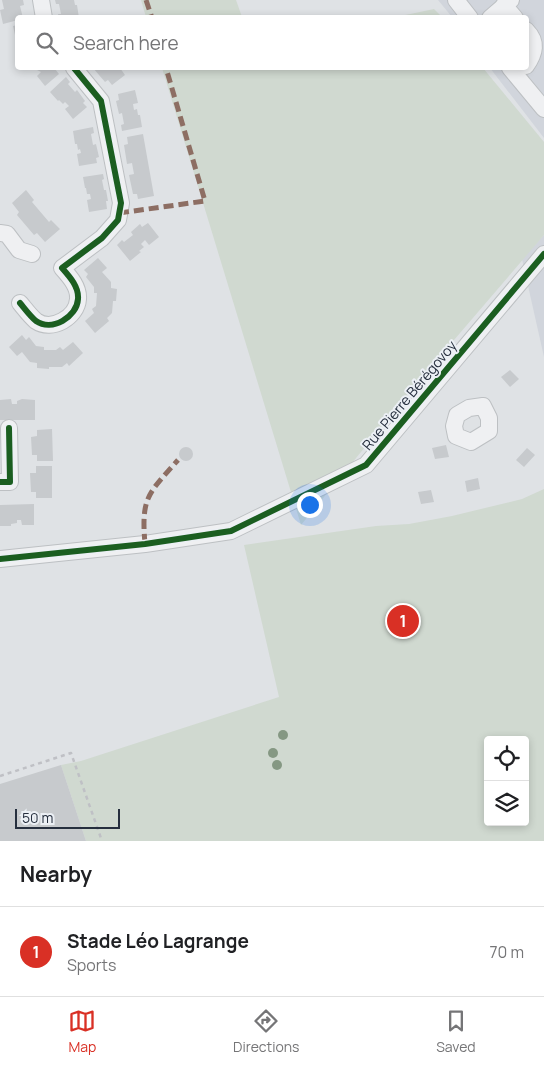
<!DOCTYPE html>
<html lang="en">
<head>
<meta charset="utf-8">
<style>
  :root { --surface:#fff; --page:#f6f6f6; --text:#202124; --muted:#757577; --line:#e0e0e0; --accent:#d93025 }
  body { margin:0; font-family:Manrope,sans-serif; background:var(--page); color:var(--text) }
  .controls { position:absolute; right:15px; bottom:15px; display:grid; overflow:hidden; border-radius:5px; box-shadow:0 2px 8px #0003 }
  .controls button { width:45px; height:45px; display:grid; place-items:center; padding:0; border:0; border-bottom:1px solid var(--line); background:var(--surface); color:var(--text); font:25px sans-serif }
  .scale { position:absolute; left:15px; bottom:12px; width:105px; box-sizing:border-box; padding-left:5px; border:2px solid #262f3e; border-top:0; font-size:14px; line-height:18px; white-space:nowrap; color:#262f3e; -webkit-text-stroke:4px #ecf0f5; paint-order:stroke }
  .you { position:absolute; left:309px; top:504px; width:18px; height:18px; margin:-12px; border:4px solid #fff; border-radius:50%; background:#1a73e8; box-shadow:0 0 0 8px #1a73e833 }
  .badge { display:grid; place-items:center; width:32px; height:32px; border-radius:50%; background:var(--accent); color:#fff; font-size:16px; font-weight:700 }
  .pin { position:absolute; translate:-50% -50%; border:2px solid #fff; box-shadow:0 1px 5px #0006 }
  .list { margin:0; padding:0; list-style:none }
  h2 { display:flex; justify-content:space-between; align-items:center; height:65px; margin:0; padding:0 20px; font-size:21px }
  h2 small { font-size:16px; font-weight:400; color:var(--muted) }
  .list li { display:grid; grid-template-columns:32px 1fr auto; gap:15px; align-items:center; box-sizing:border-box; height:90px; padding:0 20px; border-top:1px solid var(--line) }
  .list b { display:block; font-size:19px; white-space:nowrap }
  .list p { margin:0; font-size:16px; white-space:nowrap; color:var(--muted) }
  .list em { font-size:16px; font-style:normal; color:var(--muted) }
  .icon { flex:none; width:28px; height:28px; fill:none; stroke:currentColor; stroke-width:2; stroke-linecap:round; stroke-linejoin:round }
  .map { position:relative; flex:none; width:544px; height:841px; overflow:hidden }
  .search { position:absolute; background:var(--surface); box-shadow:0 2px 8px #0003; left:15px; right:15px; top:15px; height:55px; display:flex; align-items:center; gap:12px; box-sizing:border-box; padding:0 18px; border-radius:5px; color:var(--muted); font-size:19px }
  .sheet { height:155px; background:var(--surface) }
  nav { display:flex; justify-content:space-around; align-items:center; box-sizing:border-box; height:70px; border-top:1px solid var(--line); background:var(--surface); font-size:14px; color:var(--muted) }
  nav a { display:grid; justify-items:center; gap:2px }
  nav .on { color:var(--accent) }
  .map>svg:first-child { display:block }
  .built { fill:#d1d5dc }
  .green { fill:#d0d9d0; fill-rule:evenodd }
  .building { fill:#c7cacd }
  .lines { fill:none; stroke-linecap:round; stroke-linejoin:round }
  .minor-casing { stroke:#bdc0c3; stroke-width:18 }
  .path { stroke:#bfc0c5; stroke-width:2.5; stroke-dasharray:4 4; stroke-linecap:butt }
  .minor { stroke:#eff0f2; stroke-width:16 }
  .quiet { stroke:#8d6e63; stroke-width:5; stroke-dasharray:10 5; stroke-linecap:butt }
  .cycleway-casing { stroke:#ecf0f5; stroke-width:9 }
  .cycleway { stroke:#1b5e20; stroke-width:6 }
  .tree { fill:#859883 }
  .labels { text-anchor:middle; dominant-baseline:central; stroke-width:4; stroke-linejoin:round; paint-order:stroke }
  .street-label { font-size:14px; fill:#262f3e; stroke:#ecf0f5 }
</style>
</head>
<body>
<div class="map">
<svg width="544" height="841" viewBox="0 0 544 841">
  <rect width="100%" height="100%" fill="#dfe2e5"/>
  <g class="built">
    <path d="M438,0H544V138L490,68H526V18L452,17Z"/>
    <path d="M544,235V357L522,259Z"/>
  </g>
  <g class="green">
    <path d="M141,0H236L242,17H146Z"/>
    <path d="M434,9L442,17H396Z"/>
    <path d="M162,68H483L544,142V235L430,368L301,525Z"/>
    <path d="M544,489V841H86L61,765L81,761L279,697L244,545L376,526L409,524L452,516L522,499ZM488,740H525V822H488Z"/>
  </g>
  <g class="building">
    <path d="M2,0H23L24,5L20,6L23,18H18V20L3,24L0,10L4,9Z"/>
    <path d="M55,0H74L75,5H77L79,18H59L58,14H61L59,4H56Z"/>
    <path d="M18,25V34L15,35L13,26Z"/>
    <path d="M33,68H57L55,69L59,74L45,86L37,76L41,72Z"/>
    <path d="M93,68H120L125,75L112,85L108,80L105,82Z"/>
    <path d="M66,77L70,82L68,84L75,92L77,90L85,101L83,103L87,107L73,119L65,109L69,106L65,102L63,104L59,100L58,101L50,92Z"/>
    <path d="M135,90L138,103L133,104L134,110L137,109L138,115H140L142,127L122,131L121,125L124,124L122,113L119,114L116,101L119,100L118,94Z"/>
    <path d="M93,127L94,133L91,134L93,145L96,144L99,157L96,158L97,163L79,166L77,154L81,153L80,149L78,150L77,144H75L73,131Z"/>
    <path d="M143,134L154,196L138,199L137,194H133L129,175L134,174L132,163L127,164L124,145L128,144L127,137Z"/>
    <path d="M103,174L104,179L102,180L104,190H106L108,201H106L107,209L89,212L87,200L91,199L90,194H87L86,188H85L83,177Z"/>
    <path d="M26,190L34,200L32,202L49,222L51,220L60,229L45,242L37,233L34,235L17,215L19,212L12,203Z"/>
    <path d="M148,223L159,237L149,245L145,240L141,244L144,247L139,251L141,252L130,261L117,245L122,240L124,242L133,235L131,232L140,224L142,227Z"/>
    <path d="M98,258L107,268L102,272L111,282V288L117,289L116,301H113L112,313L107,318L109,321L95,333L85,321L94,313L92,309L96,306L97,293H94V287L86,277L88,274L84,270Z"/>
    <path d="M22,335L26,340L29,337L36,346L44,347V350H56L60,347L63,350L73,342L83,353L69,366L67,363L62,367H49V369L37,368V363L30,362L22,352L17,356L9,347Z"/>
    <path d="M510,370L519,379L510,387L501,377Z"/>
    <path d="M11,399L12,404H17V401L22,399L35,400V420H0V400Z"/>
    <path d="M52,429L53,461H37V455H32L31,437L37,436V430Z"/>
    <path d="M446,445L449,457L435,459L432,448Z"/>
    <circle cx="186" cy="454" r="7"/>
    <path d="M527,448L535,455L524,467L516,460Z"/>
    <path d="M36,466H52V498H36V492H31L30,473H36Z"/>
    <path d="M478,478L480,489L467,492L465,481Z"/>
    <path d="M431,490L434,502L421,504L418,492Z"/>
    <path d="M34,504V525H22L21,520H17V523L11,524V526H0V505Z"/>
    <path d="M61,765L86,841H0V784Z"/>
  </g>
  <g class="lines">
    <g class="minor-casing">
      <g id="minor">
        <path d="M41,0L44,18"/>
        <path d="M456,0L470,18"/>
        <path d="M504,5L515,18"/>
        <path d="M490,18L511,0"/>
        <path d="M526,30C538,42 535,53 526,66"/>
        <path d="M510,68L544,109"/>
        <path d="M0,233L7,234L19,250L32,254"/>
        <path d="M20,303C25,309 30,316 36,321C52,332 77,317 78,299C79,287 70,277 62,268L102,238L118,220L121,203L101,101L74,68"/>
        <path d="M483,406L489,418V431L471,442L456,436L454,426L457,415L469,408Z"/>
        <path d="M0,482H10L9,428"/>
        <path d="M0,559L145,544L231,531L366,465L544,254"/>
      </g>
    </g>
    <path class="path" d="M0,776L71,753L102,841"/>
    <use href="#minor" class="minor"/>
    <g class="quiet">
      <path d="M146,0L152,18"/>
      <path d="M119,213L205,201L166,68"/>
      <path d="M145,544C141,497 148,494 178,460"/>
    </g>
    <g class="cycleway-casing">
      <g id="cycleway">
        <path d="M20,303C25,309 30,316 36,321C52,332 77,317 78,299C79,287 70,277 62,268L102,238L118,220L121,203L101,101L74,68"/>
        <path d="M0,482H10L9,428"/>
        <path d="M0,559L145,544L231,531L366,465L544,254"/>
      </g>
    </g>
    <use href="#cycleway" class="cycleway"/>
  </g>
  <g class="tree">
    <circle cx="283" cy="735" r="5"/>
    <circle cx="273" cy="753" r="5"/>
    <circle cx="277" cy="765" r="5"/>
  </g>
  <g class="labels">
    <g class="street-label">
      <text transform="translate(409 395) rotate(-50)">Rue Pierre Bérégovoy</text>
    </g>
  </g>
</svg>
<div class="controls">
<button><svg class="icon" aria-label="locate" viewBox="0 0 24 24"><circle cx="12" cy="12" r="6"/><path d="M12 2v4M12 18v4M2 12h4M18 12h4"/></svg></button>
<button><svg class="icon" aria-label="layers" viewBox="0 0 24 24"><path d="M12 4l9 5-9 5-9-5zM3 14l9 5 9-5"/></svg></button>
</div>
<div class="scale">50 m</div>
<div class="you"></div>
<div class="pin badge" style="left:403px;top:621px">1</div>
<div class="search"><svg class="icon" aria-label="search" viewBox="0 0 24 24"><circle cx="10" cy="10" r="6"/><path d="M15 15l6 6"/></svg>Search here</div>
</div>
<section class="sheet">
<h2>Nearby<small></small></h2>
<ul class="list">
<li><span class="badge">1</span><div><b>Stade Léo Lagrange</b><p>Sports</p></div><em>70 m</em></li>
</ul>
</section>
<nav>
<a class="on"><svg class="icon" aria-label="map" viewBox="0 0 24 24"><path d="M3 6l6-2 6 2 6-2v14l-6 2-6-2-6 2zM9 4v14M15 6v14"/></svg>Map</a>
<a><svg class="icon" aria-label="directions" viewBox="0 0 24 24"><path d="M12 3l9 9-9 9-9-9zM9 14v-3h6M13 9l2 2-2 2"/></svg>Directions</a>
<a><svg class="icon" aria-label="saved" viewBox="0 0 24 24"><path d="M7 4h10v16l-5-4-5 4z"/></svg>Saved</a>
</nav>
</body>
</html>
